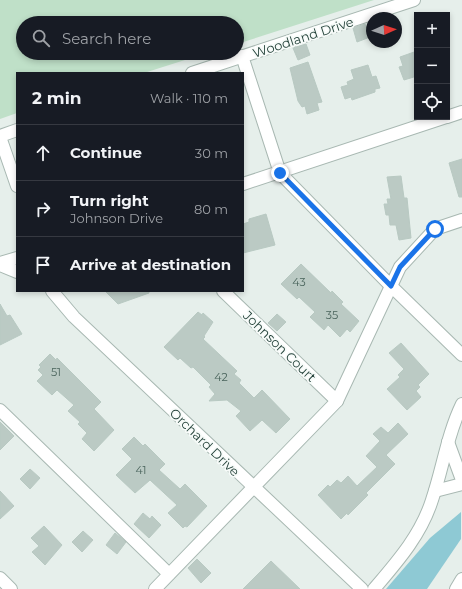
<!DOCTYPE html>
<html lang="en">
<head>
<meta charset="utf-8">
<style>
  :root { --surface:#171b24; --page:#242831; --text:#f1f3f6; --muted:#9ea1a6; --line:#363941 }
  body { margin:0; font-family:Montserrat,sans-serif; background:var(--page); color:var(--text) }
  .controls { position:absolute; right:12px; top:12px; display:grid; overflow:hidden; border-radius:0px; box-shadow:0 2px 6px #0003 }
  .controls button { width:36px; height:36px; display:grid; place-items:center; padding:0; border:0; border-bottom:1px solid var(--line); background:var(--surface); color:var(--text); font:20px sans-serif }
  .compass { position:absolute; left:366px; top:12px; width:36px; height:36px; border-radius:50%; background:var(--surface); box-shadow:0 2px 6px #0003; rotate:87deg }
  .stop { position:absolute; width:12px; height:12px; margin:-9px; border:3px solid #1a73e8; border-radius:50%; background:#fff }
  .stop.end { background:#1a73e8; border-color:#fff; box-shadow:0 1px 4px #0008 }
  .list { margin:0; padding:0; list-style:none }
  h2 { display:flex; justify-content:space-between; align-items:center; height:52px; margin:0; padding:0 16px; font-size:17px }
  h2 small { font-size:13px; font-weight:400; color:var(--muted) }
  .list li { display:grid; grid-template-columns:26px 1fr auto; gap:12px; align-items:center; box-sizing:border-box; height:56px; padding:0 16px; border-top:1px solid var(--line) }
  .list b { display:block; font-size:15px; white-space:nowrap }
  .list p { margin:0; font-size:13px; white-space:nowrap; color:var(--muted) }
  .list em { font-size:13px; font-style:normal; color:var(--muted) }
  .icon { flex:none; width:22px; height:22px; fill:none; stroke:currentColor; stroke-width:2; stroke-linecap:round; stroke-linejoin:round }
  .map { position:relative; flex:none; width:462px; height:589px; overflow:hidden }
  .search { position:absolute; background:var(--surface); box-shadow:0 2px 6px #0003; left:16px; top:16px; width:228px; height:44px; display:flex; align-items:center; gap:10px; box-sizing:border-box; padding:0 14px; border-radius:22px; color:var(--muted); font-size:15px }
  .panel { position:absolute; background:var(--surface); box-shadow:0 2px 6px #0003; left:16px; top:72px; width:228px; height:220px; border-radius:0px }
  .map>svg:first-child { display:block }
  .green { fill:#bfe0c8 }
  .water { fill:#8ec9d4 }
  .building { fill:#bbcac4; stroke:#b8c9c2 }
  .lines { fill:none; stroke-linecap:round; stroke-linejoin:round }
  .street-casing { stroke:#a8b8b2; stroke-width:14 }
  .street { stroke:#fff; stroke-width:12 }
  .route { stroke:#1a73e8; stroke-width:5 }
  .labels { text-anchor:middle; dominant-baseline:central; stroke-width:3.5; stroke-linejoin:round; paint-order:stroke }
  .number-label { font-size:11px; fill:#4a645c }
  .street-label { font-size:13px; fill:#24423a; stroke:#f7fbf9 }
</style>
</head>
<body>
<div class="map">
<svg width="462" height="589" viewBox="0 0 462 589">
  <rect width="100%" height="100%" fill="#e6efeb"/>
  <path class="green" d="M0,0H374L237,44V23H23V53H207L144,73H17V113L0,119Z"/>
  <path class="water" d="M461,512V539L427,589H386L430,538Z"/>
  <g class="building">
    <path d="M365,24L370,37L357,42L353,28Z"/>
    <path d="M306,44L310,55L298,60L293,48Z"/>
    <path d="M417,51V76L404,80L399,67L403,66L400,57Z"/>
    <path d="M308,62L322,102L317,103L319,110L307,114L305,106L302,107L298,101L290,68Z"/>
    <path d="M368,65L372,77L376,76L380,88L375,89V92L352,100L351,97L345,99L341,87L348,85L347,82L354,79L351,70Z"/>
    <path d="M462,159V197H459L449,163Z"/>
    <path d="M401,176L404,198H407L411,238L399,240L396,225H390L389,215H386L384,204H388L387,199H391L387,177Z"/>
    <path d="M266,214L275,245L243,253V224L249,222V219Z"/>
    <path d="M301,264L331,293L332,291L343,302L341,304L359,321L350,332L347,329L340,337L328,325L324,330L310,317L315,312L299,297L297,299L281,284Z"/>
    <path d="M105,291H149V293L118,304Z"/>
    <path d="M0,304L7,316L10,315L22,334L0,345Z"/>
    <path d="M198,312L202,315L203,313L213,322L204,336L205,337L203,339L237,371L234,374L241,380L239,383L254,398L262,390L290,419L276,433L262,420L250,431L236,416L241,411L227,400L209,401L215,394L209,387L211,385L193,367L191,368L180,358L178,360L164,347Z"/>
    <path d="M277,314L286,322L277,331L268,323Z"/>
    <path d="M401,343L429,374L418,385L420,387L416,391L421,397L407,410L387,389L400,377L398,375L404,369L389,353Z"/>
    <path d="M50,354L56,360L57,358L101,402L94,409L114,430L94,451L82,439L87,433L78,424L80,422L68,411L74,405L57,390L52,395L37,381L43,375L38,370L41,367L39,365Z"/>
    <path d="M0,422L14,436L0,450Z"/>
    <path d="M398,423L408,434L386,455L395,464L366,493L368,495L348,515L347,513L341,519L318,495L328,485L330,487L337,480L341,483L348,476L357,486L377,467L366,456L380,441L373,434L381,427L388,433Z"/>
    <path d="M134,437L143,446L145,444L165,464L159,470L180,489L185,484L207,506L187,527L185,526L183,528L168,513L177,505L150,480L135,493L116,475L132,459L122,449Z"/>
    <path d="M30,469L40,478L30,489L20,479Z"/>
    <path d="M0,491L14,506L0,519Z"/>
    <path d="M143,513L150,519L152,516L161,525L149,538L134,524Z"/>
    <path d="M44,526L62,545L45,565L32,552L39,546L31,538Z"/>
    <path d="M83,531L93,540L82,552L72,542Z"/>
    <path d="M115,533L126,542L117,554L106,545Z"/>
    <path d="M197,559L211,573L201,583L188,568Z"/>
    <path d="M271,561L300,589H243Z"/>
  </g>
  <g class="lines">
    <g class="street-casing">
      <g id="street">
        <path d="M242,56L280,173L391,286L462,355"/>
        <path d="M192,73L414,0"/>
        <path d="M447,117L462,112"/>
        <path d="M0,136L17,130"/>
        <path d="M0,137L17,186"/>
        <path d="M243,184L446,117"/>
        <path d="M0,263L17,258"/>
        <path d="M0,265L17,272"/>
        <path d="M52,291L74,317L362,589"/>
        <path d="M223,291L337,401"/>
        <path d="M0,410L169,574"/>
        <path d="M448,442L462,480"/>
        <path d="M435,491L462,484"/>
        <path d="M0,578L11,589"/>
        <path d="M155,589L337,401L400,267L435,229L462,220"/>
        <path d="M374,589C397,562 421,535 432,500C443,468 447,435 462,404"/>
        <path d="M456,589L462,579"/>
      </g>
    </g>
    <use href="#street" class="street"/>
  </g>
  <g class="lines">
    <path class="route" d="M280,173L391,286L400,267L435,229"/>
  </g>
  <g class="labels">
    <g class="number-label">
      <text x="299" y="282">43</text>
      <text x="332" y="315">35</text>
      <text x="56" y="372">51</text>
      <text x="221" y="377">42</text>
      <text x="141" y="470">41</text>
    </g>
    <g class="street-label">
      <text transform="translate(303 37) rotate(-18)">Woodland Drive</text>
      <text transform="translate(280 346) rotate(44)">Johnson Court</text>
      <text transform="translate(205 442) rotate(44)">Orchard Drive</text>
    </g>
  </g>
</svg>
<div class="controls">
<button>+</button>
<button>−</button>
<button><svg class="icon" aria-label="locate" viewBox="0 0 24 24"><circle cx="12" cy="12" r="6"/><path d="M12 2v4M12 18v4M2 12h4M18 12h4"/></svg></button>
</div>
<svg class="compass" viewBox="-18 -18 36 36"><path d="M0-13l5 13h-10z" fill="#e53935"/><path d="M0 13l5-13h-10z" fill="#9ea1a6"/></svg>
<div class="stop" style="left:435px;top:229px"></div>
<div class="stop end" style="left:280px;top:173px"></div>
<div class="search"><svg class="icon" aria-label="search" viewBox="0 0 24 24"><circle cx="10" cy="10" r="6"/><path d="M15 15l6 6"/></svg>Search here</div>
<section class="panel">
<h2>2 min<small>Walk · 110 m</small></h2>
<ul class="list">
<li><svg class="icon" aria-label="ahead" viewBox="0 0 24 24"><path d="M12 20V5M6 11l6-6 6 6"/></svg><div><b>Continue</b></div><em>30 m</em></li>
<li><svg class="icon" aria-label="right" viewBox="0 0 24 24"><path d="M7 20v-9h11M14 6l5 5-5 5"/></svg><div><b>Turn right</b><p>Johnson Drive</p></div><em>80 m</em></li>
<li><svg class="icon" aria-label="arrive" viewBox="0 0 24 24"><path d="M6 21V4h12l-3 4 3 4H6"/></svg><div><b>Arrive at destination</b></div></li>
</ul>
</section>
</div>
</body>
</html>
